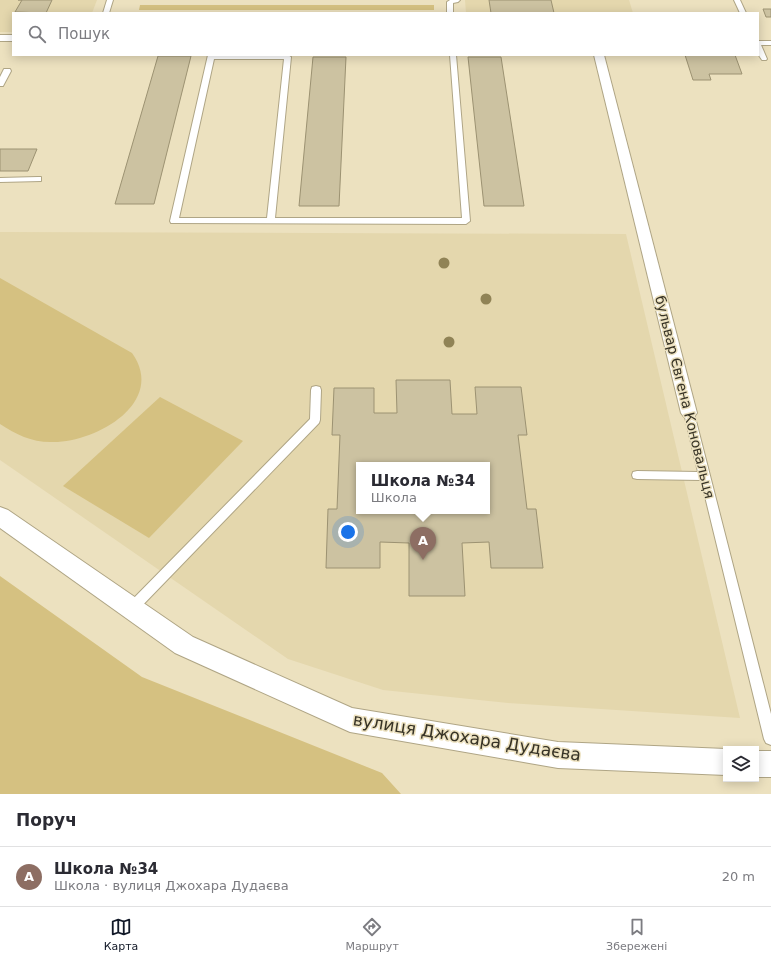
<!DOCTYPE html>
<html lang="uk">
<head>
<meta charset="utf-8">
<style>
  :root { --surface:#fff; --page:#f2f2f3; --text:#2b2b33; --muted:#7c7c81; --line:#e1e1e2; --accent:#111827 }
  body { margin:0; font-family:"DejaVu Sans",sans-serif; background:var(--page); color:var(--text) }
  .controls { position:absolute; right:12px; bottom:12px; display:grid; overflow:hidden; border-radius:0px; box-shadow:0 2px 10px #0003 }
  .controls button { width:36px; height:36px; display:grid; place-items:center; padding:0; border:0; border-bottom:1px solid var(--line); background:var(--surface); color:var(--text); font:20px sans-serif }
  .you { position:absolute; left:348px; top:532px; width:14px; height:14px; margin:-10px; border:3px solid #fff; border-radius:50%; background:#1a73e8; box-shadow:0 0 0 6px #1a73e833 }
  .badge { display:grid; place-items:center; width:26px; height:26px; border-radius:50%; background:var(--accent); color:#fff; font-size:13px; font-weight:700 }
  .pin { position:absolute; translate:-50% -33px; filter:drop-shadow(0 1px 2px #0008) }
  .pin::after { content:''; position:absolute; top:21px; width:14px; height:12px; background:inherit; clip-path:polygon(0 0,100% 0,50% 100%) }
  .popup { position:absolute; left:356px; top:462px; width:134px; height:52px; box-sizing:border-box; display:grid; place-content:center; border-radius:0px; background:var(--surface); filter:drop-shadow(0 1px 3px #0005); font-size:13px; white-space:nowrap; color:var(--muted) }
  .popup b { font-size:15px; color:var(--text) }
  .popup::after { content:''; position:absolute; left:50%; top:100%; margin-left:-8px; border:8px solid transparent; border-top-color:var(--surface) }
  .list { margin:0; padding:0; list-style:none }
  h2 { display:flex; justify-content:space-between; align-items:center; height:52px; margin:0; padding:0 16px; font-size:17px }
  h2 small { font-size:13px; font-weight:400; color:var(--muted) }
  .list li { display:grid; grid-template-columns:26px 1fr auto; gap:12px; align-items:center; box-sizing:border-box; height:60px; padding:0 16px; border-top:1px solid var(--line) }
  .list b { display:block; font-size:15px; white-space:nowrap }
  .list p { margin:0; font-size:13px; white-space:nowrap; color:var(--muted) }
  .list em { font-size:13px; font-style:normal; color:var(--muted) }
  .icon { flex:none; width:22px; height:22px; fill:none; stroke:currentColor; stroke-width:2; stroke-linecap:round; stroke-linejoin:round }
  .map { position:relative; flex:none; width:771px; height:794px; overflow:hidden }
  .search { position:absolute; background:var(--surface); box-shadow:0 2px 10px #0003; left:12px; right:12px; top:12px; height:44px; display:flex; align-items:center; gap:10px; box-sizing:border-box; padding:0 14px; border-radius:0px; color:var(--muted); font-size:15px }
  .sheet { height:112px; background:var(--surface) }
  nav { display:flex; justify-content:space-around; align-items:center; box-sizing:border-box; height:56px; border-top:1px solid var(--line); background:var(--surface); font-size:11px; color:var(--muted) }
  nav a { display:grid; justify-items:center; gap:2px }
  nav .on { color:var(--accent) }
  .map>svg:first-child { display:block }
  .built { fill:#e4d7ad; fill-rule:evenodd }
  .green { fill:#d5c181 }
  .building { fill:#ccc2a1; stroke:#9c9272; fill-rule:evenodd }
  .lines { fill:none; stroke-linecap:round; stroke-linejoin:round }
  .service-casing { stroke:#afa585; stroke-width:2 }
  .pedestrian-casing { stroke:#afa585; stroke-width:2 }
  .minor-casing { stroke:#afa585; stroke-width:2 }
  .service { fill:#fff; fill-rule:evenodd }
  .pedestrian { fill:#fff; fill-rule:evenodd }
  .minor { fill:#fff; fill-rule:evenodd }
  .tree { fill:#908356 }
  .labels { text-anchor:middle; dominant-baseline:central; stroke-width:3; stroke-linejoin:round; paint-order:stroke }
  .street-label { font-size:14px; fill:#373326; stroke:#ece1bf }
  .near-street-label { font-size:17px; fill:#373326; stroke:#ece1bf }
</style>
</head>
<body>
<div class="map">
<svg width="771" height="794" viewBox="0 0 771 794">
  <rect width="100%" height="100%" fill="#ece1bf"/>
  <g class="built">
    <path d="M0,0H97L92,13H13V32H0Z"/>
    <path d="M465,0H629L633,13H466Z"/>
    <path d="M0,232L626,234L740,718L508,703L383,690L288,659L0,460ZM359,465H487V511H359Z"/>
  </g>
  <g class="green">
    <path d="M140,5H434V10H139Z"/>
    <path d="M0,278L132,353C167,402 97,442 54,442C33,443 17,435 0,424Z"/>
    <path d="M160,397L243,441L149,538L63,486Z"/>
    <path d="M0,576L142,677L382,773L401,794H0Z"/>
  </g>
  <g class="building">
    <path d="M18,0H52L46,13L15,12L22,0Z"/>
    <path d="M489,0H551L554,13H491Z"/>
    <path d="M763,9H771V17H766Z"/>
    <path d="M685,55H735L742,74H709L711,80H693Z"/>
    <path d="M158,56H191L154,204H115Z"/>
    <path d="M313,57H346L339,206H299Z"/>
    <path d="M468,57H501L524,206H484Z"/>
    <path d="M0,149H37L28,171H0Z"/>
    <path d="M396,380H450L452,414H477L475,387H521L527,435H518L527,509H536L543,568H491L489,542L462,543L465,596H409V543L380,542V568H326L328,509H337L340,435H332L334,388H374V413H397ZM359,465H487V511H359Z"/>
  </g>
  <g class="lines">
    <g class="service-casing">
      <g id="service">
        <path d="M107,0H113L109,13H103Z"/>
        <path d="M450,0H460L458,2L453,3V13H447V2Z"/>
        <path d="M734,0H740L746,13H740Z"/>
        <path d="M758,41H771V45H761L767,59L766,60H762L758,54Z"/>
        <path d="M208,55H288L291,57L275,218H462L450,55H456L470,221L466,224L171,223L170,221ZM214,59H284L267,218H179Z"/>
        <path d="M4,69H10L11,71L3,86H0V77Z"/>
        <path d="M38,177H41V181L0,182V178Z"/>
        <path d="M316,386L320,387L321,390L320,420L319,423L136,612L132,613L128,612L126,608L128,604L310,419L311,390L312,387Z"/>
        <path d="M689,409L693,410L694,413L771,714V745L766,743L764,739L701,480L637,479L633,478L632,475L633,472L637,471L698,472L684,413L685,410Z"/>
      </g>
    </g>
    <g class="pedestrian-casing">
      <g id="pedestrian">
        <rect x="0" y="35" width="13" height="6"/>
        <path d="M594,55H604L697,413L694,417L689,419L684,417L681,413Z"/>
      </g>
    </g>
    <g class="minor-casing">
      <g id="minor">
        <path d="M0,507L8,510L193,637L352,708L558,742L726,749V775L558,768L350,732L175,653L0,528Z"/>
        <rect x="756" y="751" width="15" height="26"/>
      </g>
    </g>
    <use href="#service" class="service"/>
    <use href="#pedestrian" class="pedestrian"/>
    <use href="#minor" class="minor"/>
  </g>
  <g class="tree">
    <circle cx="444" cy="263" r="5.5"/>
    <circle cx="486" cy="299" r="5.5"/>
    <circle cx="449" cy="342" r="5.5"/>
  </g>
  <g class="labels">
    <g class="street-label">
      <text transform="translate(685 397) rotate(76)">бульвар Євгена Коновальця</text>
    </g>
    <g class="near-street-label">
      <text transform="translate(467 737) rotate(9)">вулиця Джохара Дудаєва</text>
    </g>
  </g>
</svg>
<div class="controls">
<button><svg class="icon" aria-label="layers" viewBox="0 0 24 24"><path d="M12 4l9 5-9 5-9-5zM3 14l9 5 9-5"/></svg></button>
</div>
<div class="you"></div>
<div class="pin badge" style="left:423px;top:560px;background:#8d6e63">A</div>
<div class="popup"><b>Школа №34</b>Школа</div>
<div class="search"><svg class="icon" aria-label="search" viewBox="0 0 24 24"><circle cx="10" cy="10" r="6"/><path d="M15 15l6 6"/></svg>Пошук</div>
</div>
<section class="sheet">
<h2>Поруч<small></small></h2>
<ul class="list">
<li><span class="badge" style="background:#8d6e63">A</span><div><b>Школа №34</b><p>Школа · вулиця Джохара Дудаєва</p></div><em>20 m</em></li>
</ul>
</section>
<nav>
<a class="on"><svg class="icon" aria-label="map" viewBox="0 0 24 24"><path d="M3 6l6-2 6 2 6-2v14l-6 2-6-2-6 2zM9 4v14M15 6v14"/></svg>Карта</a>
<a><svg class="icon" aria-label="directions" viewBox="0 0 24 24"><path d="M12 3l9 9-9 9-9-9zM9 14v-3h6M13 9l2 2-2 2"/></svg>Маршрут</a>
<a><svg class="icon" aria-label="saved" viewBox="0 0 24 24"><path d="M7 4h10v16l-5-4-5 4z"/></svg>Збережені</a>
</nav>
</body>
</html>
